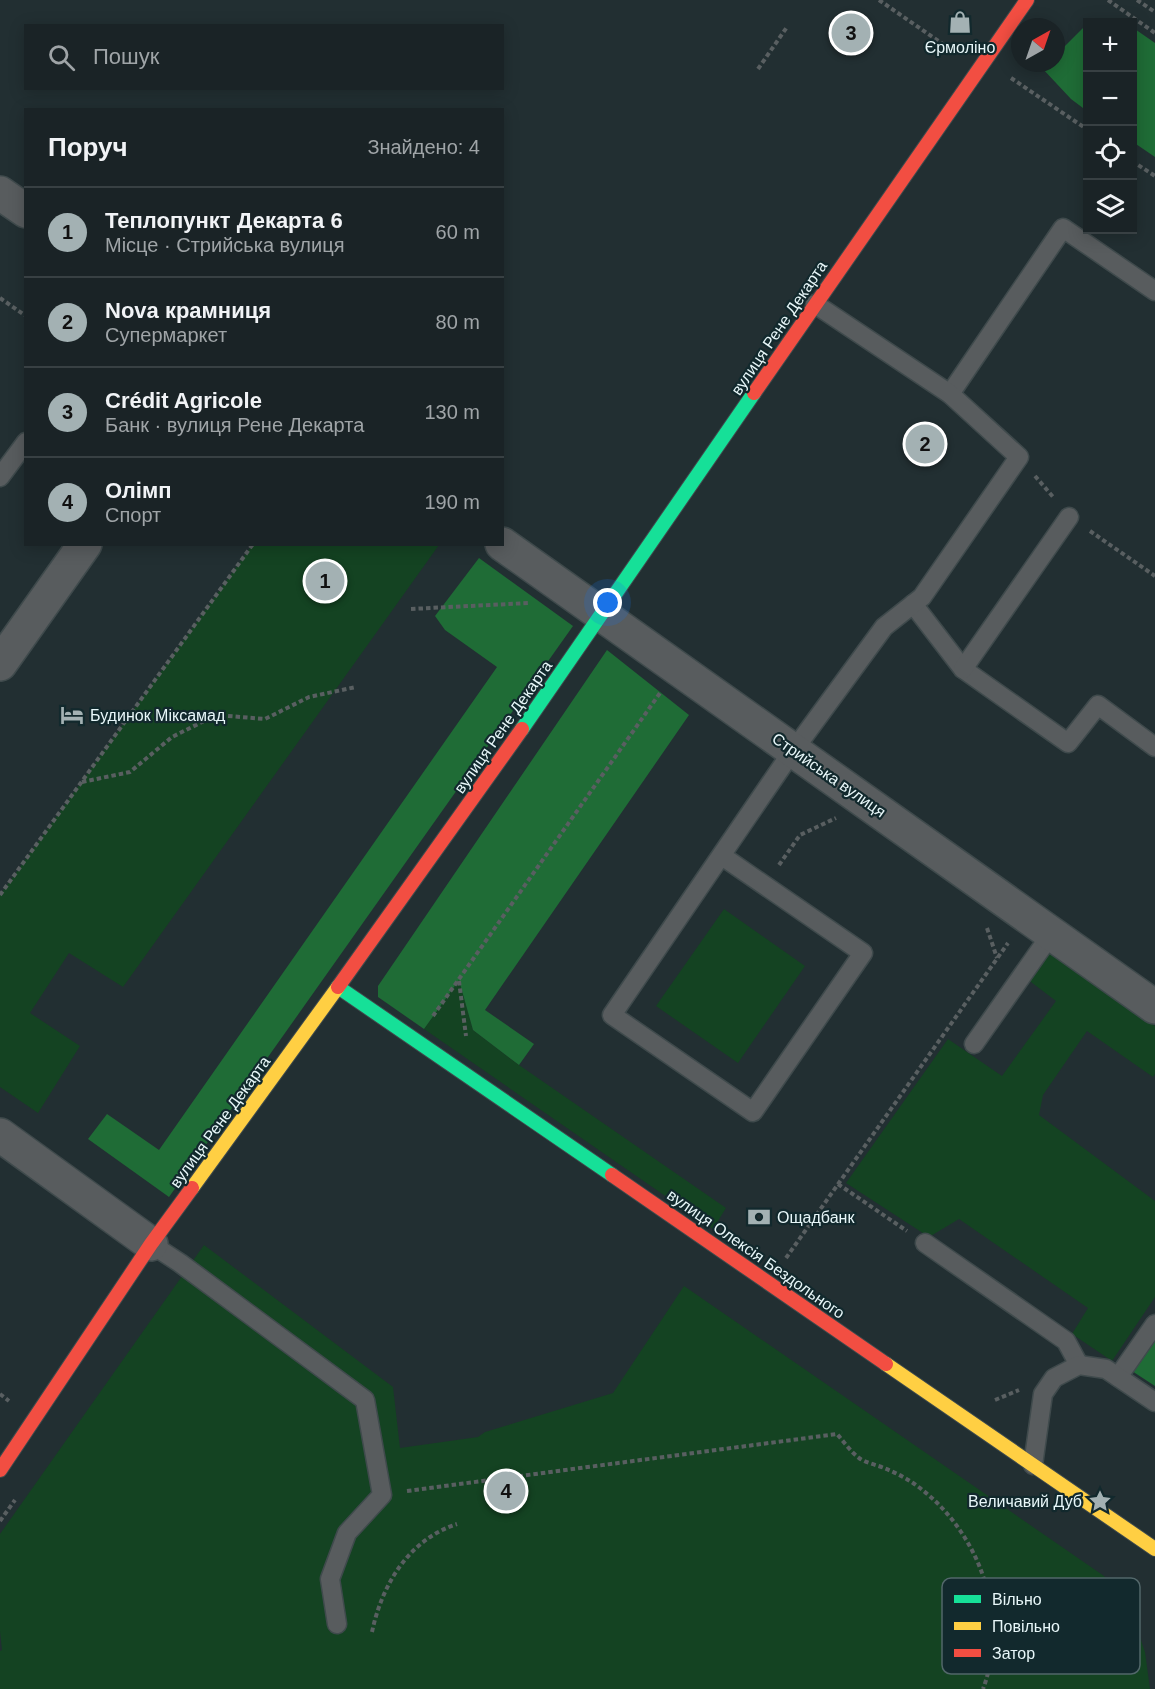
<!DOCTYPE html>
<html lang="uk">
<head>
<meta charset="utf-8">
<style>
  :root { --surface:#1a2326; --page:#232b2e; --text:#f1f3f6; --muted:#9fa4a7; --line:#384043; --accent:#a3b1b3 }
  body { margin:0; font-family:Arial,sans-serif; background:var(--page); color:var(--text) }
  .controls { position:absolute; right:18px; top:18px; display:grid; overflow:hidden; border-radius:0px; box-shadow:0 3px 15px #0003 }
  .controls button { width:54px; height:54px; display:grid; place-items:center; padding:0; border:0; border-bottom:2px solid var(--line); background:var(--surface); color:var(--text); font:30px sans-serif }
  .compass { position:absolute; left:1011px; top:18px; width:54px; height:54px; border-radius:50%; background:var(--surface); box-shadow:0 3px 15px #0003; rotate:40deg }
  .you { position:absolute; left:608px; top:603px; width:21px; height:21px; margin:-15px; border:4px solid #fff; border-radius:50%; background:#1a73e8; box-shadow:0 0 0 9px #1a73e833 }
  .badge { display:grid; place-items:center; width:39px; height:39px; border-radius:50%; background:var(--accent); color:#111; font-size:20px; font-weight:700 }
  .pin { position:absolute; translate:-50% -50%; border:3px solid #fff; box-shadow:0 2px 6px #0006 }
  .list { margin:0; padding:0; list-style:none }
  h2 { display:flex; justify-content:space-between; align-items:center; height:78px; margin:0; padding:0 24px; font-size:26px }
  h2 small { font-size:20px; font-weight:400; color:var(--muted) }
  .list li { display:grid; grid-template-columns:39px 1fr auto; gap:18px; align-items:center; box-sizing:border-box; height:90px; padding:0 24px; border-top:2px solid var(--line) }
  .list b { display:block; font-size:22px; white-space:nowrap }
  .list p { margin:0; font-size:20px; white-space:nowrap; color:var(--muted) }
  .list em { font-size:20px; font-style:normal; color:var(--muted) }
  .icon { flex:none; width:33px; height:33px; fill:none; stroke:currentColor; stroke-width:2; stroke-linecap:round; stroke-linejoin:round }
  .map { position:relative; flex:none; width:1155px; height:1689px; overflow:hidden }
  .search { position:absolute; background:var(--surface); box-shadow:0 3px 15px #0003; left:24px; top:24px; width:480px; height:66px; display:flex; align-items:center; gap:15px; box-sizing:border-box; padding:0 21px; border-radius:0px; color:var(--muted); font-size:22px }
  .panel { position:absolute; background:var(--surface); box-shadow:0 3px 15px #0003; left:24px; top:108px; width:480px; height:438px; border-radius:0px }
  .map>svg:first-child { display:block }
  .green { fill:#144322 }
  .forest { fill:#1f6c36 }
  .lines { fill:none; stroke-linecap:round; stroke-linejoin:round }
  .lane-casing { stroke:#3f4a4c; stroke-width:21 }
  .street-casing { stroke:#3f4a4c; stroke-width:36 }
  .fast-casing { stroke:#3f4a4c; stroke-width:16 }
  .slow-casing { stroke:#3f4a4c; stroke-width:16 }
  .jam-casing { stroke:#3f4a4c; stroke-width:16 }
  .path { stroke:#595f61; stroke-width:4; stroke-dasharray:4.5 3; stroke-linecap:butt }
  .lane { stroke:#585c5e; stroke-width:18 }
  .street { stroke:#585c5e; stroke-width:33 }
  .fast { stroke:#16e098; stroke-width:14 }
  .slow { stroke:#ffcf43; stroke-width:14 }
  .jam { stroke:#f24e42; stroke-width:14 }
  .labels { text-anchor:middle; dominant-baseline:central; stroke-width:4.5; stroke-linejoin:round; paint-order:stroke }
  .poi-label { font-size:16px; fill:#e8f7f9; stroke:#12292d; text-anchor:start }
  .street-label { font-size:16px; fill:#e8f7f9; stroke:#12292d }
  .key { fill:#12292d; stroke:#52676a; stroke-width:1.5 }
  .key-label { font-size:16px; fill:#e8f7f9 }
</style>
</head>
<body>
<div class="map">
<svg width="1155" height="1689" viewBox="0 0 1155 1689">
  <rect width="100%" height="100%" fill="#222f32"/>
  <g class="green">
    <path d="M253,544L439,545L123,987L69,953L30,1013L80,1046L38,1113L0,1087V895Z"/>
    <path d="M724,909L805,966L738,1063L656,1006Z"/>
    <path d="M1049,950L1155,1026V1074L1153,1077L1087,1031L1043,1095L1039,1115L1155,1201V1297L1112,1361L1072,1334L1088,1308L959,1219L929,1237L846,1183L948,1039L1002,1076L1056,1001L1027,979Z"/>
    <path d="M459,980L473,1030L519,1065L726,1208L713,1229L424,1029Z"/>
    <path d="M204,1245L393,1387L400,1448L478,1437L485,1432L613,1393L684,1286L1104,1576L1130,1608L1145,1652L1150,1689H0V1651L2,1650L0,1631V1534Z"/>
  </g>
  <g class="forest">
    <path d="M1087,24V111L1071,99L1042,68L1047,63H1056V55Z"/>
    <path d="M1132,27L1155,43V157L1133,142Z"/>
    <path d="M479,558L573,626L169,1197L88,1139L107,1114L159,1150L497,667L445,630L435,616Z"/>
    <path d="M607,650L689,715L485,1010L534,1044L519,1065L473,1030L459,980L424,1029L378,997V986Z"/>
    <path d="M1155,1338V1386L1132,1371Z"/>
  </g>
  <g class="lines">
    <g class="lane-casing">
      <g id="lane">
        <path d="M950,394L1063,228L1155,291"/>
        <path d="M0,477L26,442"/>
        <path d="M913,604L963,669L1068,743L1098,705L1155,747"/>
        <path d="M963,669L1069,517"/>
        <path d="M722,856L863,953L753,1112L612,1015L785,762L884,627L922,597L1019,457L950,394L815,304"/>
        <path d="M974,1044L1052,933"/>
        <path d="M925,1243L1066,1341L1079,1365"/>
        <path d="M151,1244L180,1263L365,1400L382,1495L347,1533L330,1579L337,1624"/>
        <path d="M1118,1377L1155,1324"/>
        <path d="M1033,1465L1043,1394L1054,1378L1079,1365L1106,1369L1155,1402"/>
      </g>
    </g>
    <g class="street-casing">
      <g id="street">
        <path d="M0,193L26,211"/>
        <path d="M502,544L1155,1007"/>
        <path d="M0,664L85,544"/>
        <path d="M0,1135L151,1244"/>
      </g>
    </g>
    <g class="fast-casing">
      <g id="fast">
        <path d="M522,729L754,393"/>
        <path d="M338,987L612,1175"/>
      </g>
    </g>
    <g class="slow-casing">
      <g id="slow">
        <path d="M192,1188L338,987"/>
        <path d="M886,1364L1155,1549"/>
      </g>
    </g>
    <g class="jam-casing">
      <g id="jam">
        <path d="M754,393L1027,0"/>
        <path d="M338,987L522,729"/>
        <path d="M612,1175L886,1364"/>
        <path d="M0,1470L151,1244L192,1188"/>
      </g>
    </g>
    <g class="path">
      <path d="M879,0L953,51"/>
      <path d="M1108,0L1155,33"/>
      <path d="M1137,0L1155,12"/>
      <path d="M758,69L787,27"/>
      <path d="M1011,78L1088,130"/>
      <path d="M1132,161L1155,176"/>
      <path d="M0,298L26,316"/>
      <path d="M1035,476L1054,498"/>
      <path d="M1090,531L1155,576"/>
      <path d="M411,609L528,603"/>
      <path d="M82,782L130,772L172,737L216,715L265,719L309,697L356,687"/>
      <path d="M779,865L800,835L836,818"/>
      <path d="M0,895L253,544"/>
      <path d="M987,928L997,958"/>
      <path d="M459,981L466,1036"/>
      <path d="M433,1016L660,693"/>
      <path d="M838,1184L907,1231"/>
      <path d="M786,1258L1008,943"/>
      <path d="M0,1394L9,1401"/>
      <path d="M995,1400L1019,1390"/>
      <path d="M407,1491L837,1434C844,1442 851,1452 859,1458C866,1463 877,1465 884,1468C894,1472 904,1477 913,1483C977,1527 1011,1614 983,1689"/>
      <path d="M0,1521L15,1500"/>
      <path d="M372,1632C382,1585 408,1540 457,1524"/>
    </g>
    <use href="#lane" class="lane"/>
    <use href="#street" class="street"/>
    <use href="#fast" class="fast"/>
    <use href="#slow" class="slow"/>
    <use href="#jam" class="jam"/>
  </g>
  <defs>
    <g id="shop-bare" transform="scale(1.8)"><path d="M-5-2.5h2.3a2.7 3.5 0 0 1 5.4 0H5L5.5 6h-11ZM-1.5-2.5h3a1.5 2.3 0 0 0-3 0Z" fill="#a3b1b3" stroke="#12292d" stroke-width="2.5" paint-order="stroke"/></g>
    <g id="hotel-bare" transform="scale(1.8)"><path d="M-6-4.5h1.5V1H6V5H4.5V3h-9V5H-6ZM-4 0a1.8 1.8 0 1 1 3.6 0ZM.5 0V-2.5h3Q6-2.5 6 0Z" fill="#a3b1b3" stroke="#12292d" stroke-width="2.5" paint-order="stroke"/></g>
    <g id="bank-bare" transform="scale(1.8)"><path d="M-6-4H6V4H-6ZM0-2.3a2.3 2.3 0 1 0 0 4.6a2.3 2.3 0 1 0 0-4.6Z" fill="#a3b1b3" stroke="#12292d" stroke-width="2.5" paint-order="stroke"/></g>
    <g id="sight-bare" transform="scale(1.8)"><path d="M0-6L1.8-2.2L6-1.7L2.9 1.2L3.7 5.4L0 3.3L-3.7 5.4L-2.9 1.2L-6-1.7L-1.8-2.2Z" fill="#a3b1b3" stroke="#12292d" stroke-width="2.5" paint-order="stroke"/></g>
  </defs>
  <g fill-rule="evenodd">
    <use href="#shop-bare" x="960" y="22"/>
    <use href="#hotel-bare" x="72" y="715"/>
    <use href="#bank-bare" x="759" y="1217"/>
    <use href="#sight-bare" x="1100" y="1501"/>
  </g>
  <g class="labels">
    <g class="poi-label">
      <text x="960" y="47" text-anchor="middle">Єрмоліно</text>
      <text x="90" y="715">Будинок Міксамад</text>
      <text x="777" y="1217">Ощадбанк</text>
      <text x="1082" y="1501" text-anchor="end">Величавий Дуб</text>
    </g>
    <g class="street-label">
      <text transform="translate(779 328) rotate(-56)">вулиця Рене Декарта</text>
      <text transform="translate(503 727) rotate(-55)">вулиця Рене Декарта</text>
      <text transform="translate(829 775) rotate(35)">Стрийська вулиця</text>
      <text transform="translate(220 1122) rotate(-54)">вулиця Рене Декарта</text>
      <text transform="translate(756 1254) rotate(35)">вулиця Олексія Бездольного</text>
    </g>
  </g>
  <rect x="942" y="1578" width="198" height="96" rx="9" class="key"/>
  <rect x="954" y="1595" width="27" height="8" fill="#16e098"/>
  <rect x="954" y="1622" width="27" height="8" fill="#ffcf43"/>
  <rect x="954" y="1649" width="27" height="8" fill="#f24e42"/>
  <g class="key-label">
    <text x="992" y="1605">Вільно</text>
    <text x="992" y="1632">Повільно</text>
    <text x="992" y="1659">Затор</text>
  </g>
</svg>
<div class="controls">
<button>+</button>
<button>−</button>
<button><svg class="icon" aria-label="locate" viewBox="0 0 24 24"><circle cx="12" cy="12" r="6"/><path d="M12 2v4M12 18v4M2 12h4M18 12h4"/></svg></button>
<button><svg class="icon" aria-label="layers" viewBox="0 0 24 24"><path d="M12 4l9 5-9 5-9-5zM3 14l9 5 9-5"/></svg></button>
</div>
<svg class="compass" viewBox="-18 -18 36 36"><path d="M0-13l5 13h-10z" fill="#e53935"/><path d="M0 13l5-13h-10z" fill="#9fa4a7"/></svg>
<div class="you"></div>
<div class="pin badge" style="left:325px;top:581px">1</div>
<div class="pin badge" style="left:925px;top:444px">2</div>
<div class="pin badge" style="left:851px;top:33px">3</div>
<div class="pin badge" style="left:506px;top:1491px">4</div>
<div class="search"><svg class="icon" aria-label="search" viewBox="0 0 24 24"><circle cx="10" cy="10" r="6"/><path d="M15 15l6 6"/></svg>Пошук</div>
<section class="panel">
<h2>Поруч<small>Знайдено: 4</small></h2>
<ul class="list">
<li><span class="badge">1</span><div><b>Теплопункт Декарта 6</b><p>Місце · Стрийська вулиця</p></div><em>60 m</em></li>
<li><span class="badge">2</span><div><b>Nova крамниця</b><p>Супермаркет</p></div><em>80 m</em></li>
<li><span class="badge">3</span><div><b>Crédit Agricole</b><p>Банк · вулиця Рене Декарта</p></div><em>130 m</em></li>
<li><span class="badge">4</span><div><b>Олімп</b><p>Спорт</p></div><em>190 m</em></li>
</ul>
</section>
</div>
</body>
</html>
